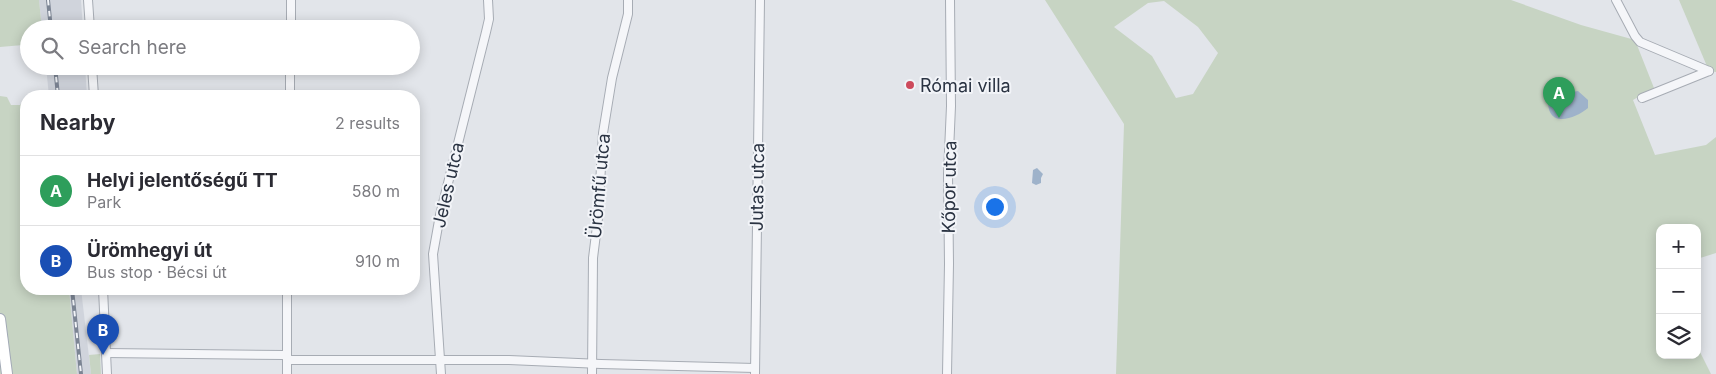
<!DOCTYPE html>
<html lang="en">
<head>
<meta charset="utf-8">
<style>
  :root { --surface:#fff; --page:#f2f2f3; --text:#2b2b33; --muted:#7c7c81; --line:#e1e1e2; --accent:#d93025 }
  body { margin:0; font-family:Inter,sans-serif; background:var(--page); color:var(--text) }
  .controls { position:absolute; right:15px; bottom:15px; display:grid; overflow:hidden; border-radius:10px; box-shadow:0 2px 12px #0003 }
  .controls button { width:45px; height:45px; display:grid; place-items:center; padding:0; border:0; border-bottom:1px solid var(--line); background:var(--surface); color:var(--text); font:25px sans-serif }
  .you { position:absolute; left:994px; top:206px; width:18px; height:18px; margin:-12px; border:4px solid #fff; border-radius:50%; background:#1a73e8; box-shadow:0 0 0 8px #1a73e833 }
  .badge { display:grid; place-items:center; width:32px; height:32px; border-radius:50%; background:var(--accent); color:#fff; font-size:16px; font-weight:700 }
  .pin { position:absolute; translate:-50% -41px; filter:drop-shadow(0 1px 2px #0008) }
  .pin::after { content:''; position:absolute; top:26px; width:18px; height:15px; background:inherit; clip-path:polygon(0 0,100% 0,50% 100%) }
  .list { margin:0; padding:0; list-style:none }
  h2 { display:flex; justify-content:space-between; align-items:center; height:65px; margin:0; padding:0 20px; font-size:21px }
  h2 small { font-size:16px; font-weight:400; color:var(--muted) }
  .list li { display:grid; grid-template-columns:32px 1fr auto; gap:15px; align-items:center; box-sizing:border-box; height:70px; padding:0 20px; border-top:1px solid var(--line) }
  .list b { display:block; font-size:19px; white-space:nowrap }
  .list p { margin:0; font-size:16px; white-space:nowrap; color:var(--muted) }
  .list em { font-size:16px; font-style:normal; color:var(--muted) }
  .icon { flex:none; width:28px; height:28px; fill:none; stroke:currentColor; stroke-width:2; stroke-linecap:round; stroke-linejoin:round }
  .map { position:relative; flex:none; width:1716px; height:374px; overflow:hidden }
  .search { position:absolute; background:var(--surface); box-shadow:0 2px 12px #0003; left:20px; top:20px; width:400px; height:55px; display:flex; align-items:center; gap:12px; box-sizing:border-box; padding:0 18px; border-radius:28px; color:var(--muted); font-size:19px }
  .panel { position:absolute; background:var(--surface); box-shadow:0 2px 12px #0003; left:20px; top:90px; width:400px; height:205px; border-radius:20px }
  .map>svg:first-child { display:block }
  .built { fill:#d0d4dc }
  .green { fill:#c7d4c3; fill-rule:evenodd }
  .water { fill:#9eb2ca }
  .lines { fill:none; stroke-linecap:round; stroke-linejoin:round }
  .minor-casing { stroke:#a7acb4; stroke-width:10 }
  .major-casing { stroke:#a2a9b6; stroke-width:12 }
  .minor { stroke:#f5f6f9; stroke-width:8 }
  .major { stroke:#fff; stroke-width:10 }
  .rail-casing { stroke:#7c8594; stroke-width:4 }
  .rail { stroke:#f2f4f8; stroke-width:2; stroke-dasharray:5.5; stroke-linecap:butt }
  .poi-dot { fill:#cd4a5c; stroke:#f2f4f8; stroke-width:2 }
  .labels { text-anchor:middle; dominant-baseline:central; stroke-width:4; stroke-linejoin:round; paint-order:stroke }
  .poi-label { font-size:18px; fill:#2a3342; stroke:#f2f4f8; text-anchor:start }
  .street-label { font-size:18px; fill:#2a3342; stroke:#f2f4f8 }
</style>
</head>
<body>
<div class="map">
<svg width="1716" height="374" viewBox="0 0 1716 374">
  <rect width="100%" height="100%" fill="#e2e5ea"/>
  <g class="built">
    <path d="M39,0H81L83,29H42Z"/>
    <path d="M46,66H85L87,96H49Z"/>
    <path d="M69,289H81L91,374H77Z"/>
  </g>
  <g class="green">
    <path d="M0,0H39L42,29H29V38L22,39L23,45L0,47Z"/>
    <path d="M1045,0H1511L1581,25L1635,40L1654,88L1633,100L1655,155L1706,145L1716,137V253L1697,259V228H1660V355H1697V346L1711,374H1116L1124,124ZM1164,1L1198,27L1218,53L1193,94L1176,98L1152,56L1114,27L1148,3Z"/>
    <path d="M1679,0H1716V72L1709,71Z"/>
    <path d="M0,96L7,97L11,105H20L26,100V289H69L77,374H0Z"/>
    <path d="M100,354L101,374H91L89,355Z"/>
  </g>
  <g class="water">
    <path d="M1578,91L1588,100V108C1576,118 1549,129 1548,103C1557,96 1567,93 1578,91Z"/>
    <path d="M1037,168L1043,174L1041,178V183L1036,185L1032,183L1033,170Z"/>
  </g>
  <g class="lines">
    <g class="minor-casing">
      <g id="minor">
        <path d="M88,0L90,29"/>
        <path d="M1616,0L1635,36L1640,42L1709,71"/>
        <path d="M291,29V0"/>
        <path d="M92,66L94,96"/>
        <path d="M290,96V66"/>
        <path d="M1642,98L1709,71"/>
        <path d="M103,289L107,374"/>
        <path d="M106,353L284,355L290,360H509L601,364L755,368"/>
        <path d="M287,374V289"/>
        <path d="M441,374L433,254L440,215L486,32L489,19L488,0"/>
        <path d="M592,374L593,258L598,218L603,133L612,78L628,14V0"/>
        <path d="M755,374L760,0"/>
        <path d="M947,374L949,264L948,174L951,106L950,0"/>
      </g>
    </g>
    <g class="major-casing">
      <path id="major" d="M0,319L7,374"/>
    </g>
    <use href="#minor" class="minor"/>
    <use href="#major" class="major"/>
    <g class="rail-casing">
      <g id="rail">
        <path d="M48,0L51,29"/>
        <path d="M55,66L58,96"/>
        <path d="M72,289L81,374"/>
      </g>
    </g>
    <use href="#rail" class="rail"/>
  </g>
  <circle class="poi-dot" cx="910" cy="85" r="5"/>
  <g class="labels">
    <g class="poi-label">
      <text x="920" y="85">Római villa</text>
    </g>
    <g class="street-label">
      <text transform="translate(448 185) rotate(-77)">Jeles utca</text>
      <text transform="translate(599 186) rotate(-85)">Ürömfű utca</text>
      <text transform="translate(757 187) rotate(-89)">Jutas utca</text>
      <text transform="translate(949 187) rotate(-89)">Kőpor utca</text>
    </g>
  </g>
</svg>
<div class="controls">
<button>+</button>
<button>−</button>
<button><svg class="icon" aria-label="layers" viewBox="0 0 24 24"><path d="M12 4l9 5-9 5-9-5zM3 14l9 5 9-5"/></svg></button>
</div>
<div class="you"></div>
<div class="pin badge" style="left:1559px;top:118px;background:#2e9e5b">A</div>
<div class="pin badge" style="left:103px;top:355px;background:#1a4fb4">B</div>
<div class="search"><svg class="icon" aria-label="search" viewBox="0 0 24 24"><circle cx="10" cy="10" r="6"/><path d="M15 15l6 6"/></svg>Search here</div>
<section class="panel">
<h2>Nearby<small>2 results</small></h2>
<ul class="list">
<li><span class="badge" style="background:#2e9e5b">A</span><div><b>Helyi jelentőségű TT</b><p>Park</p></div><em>580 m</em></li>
<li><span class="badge" style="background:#1a4fb4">B</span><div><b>Ürömhegyi út</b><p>Bus stop · Bécsi út</p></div><em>910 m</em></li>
</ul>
</section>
</div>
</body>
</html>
